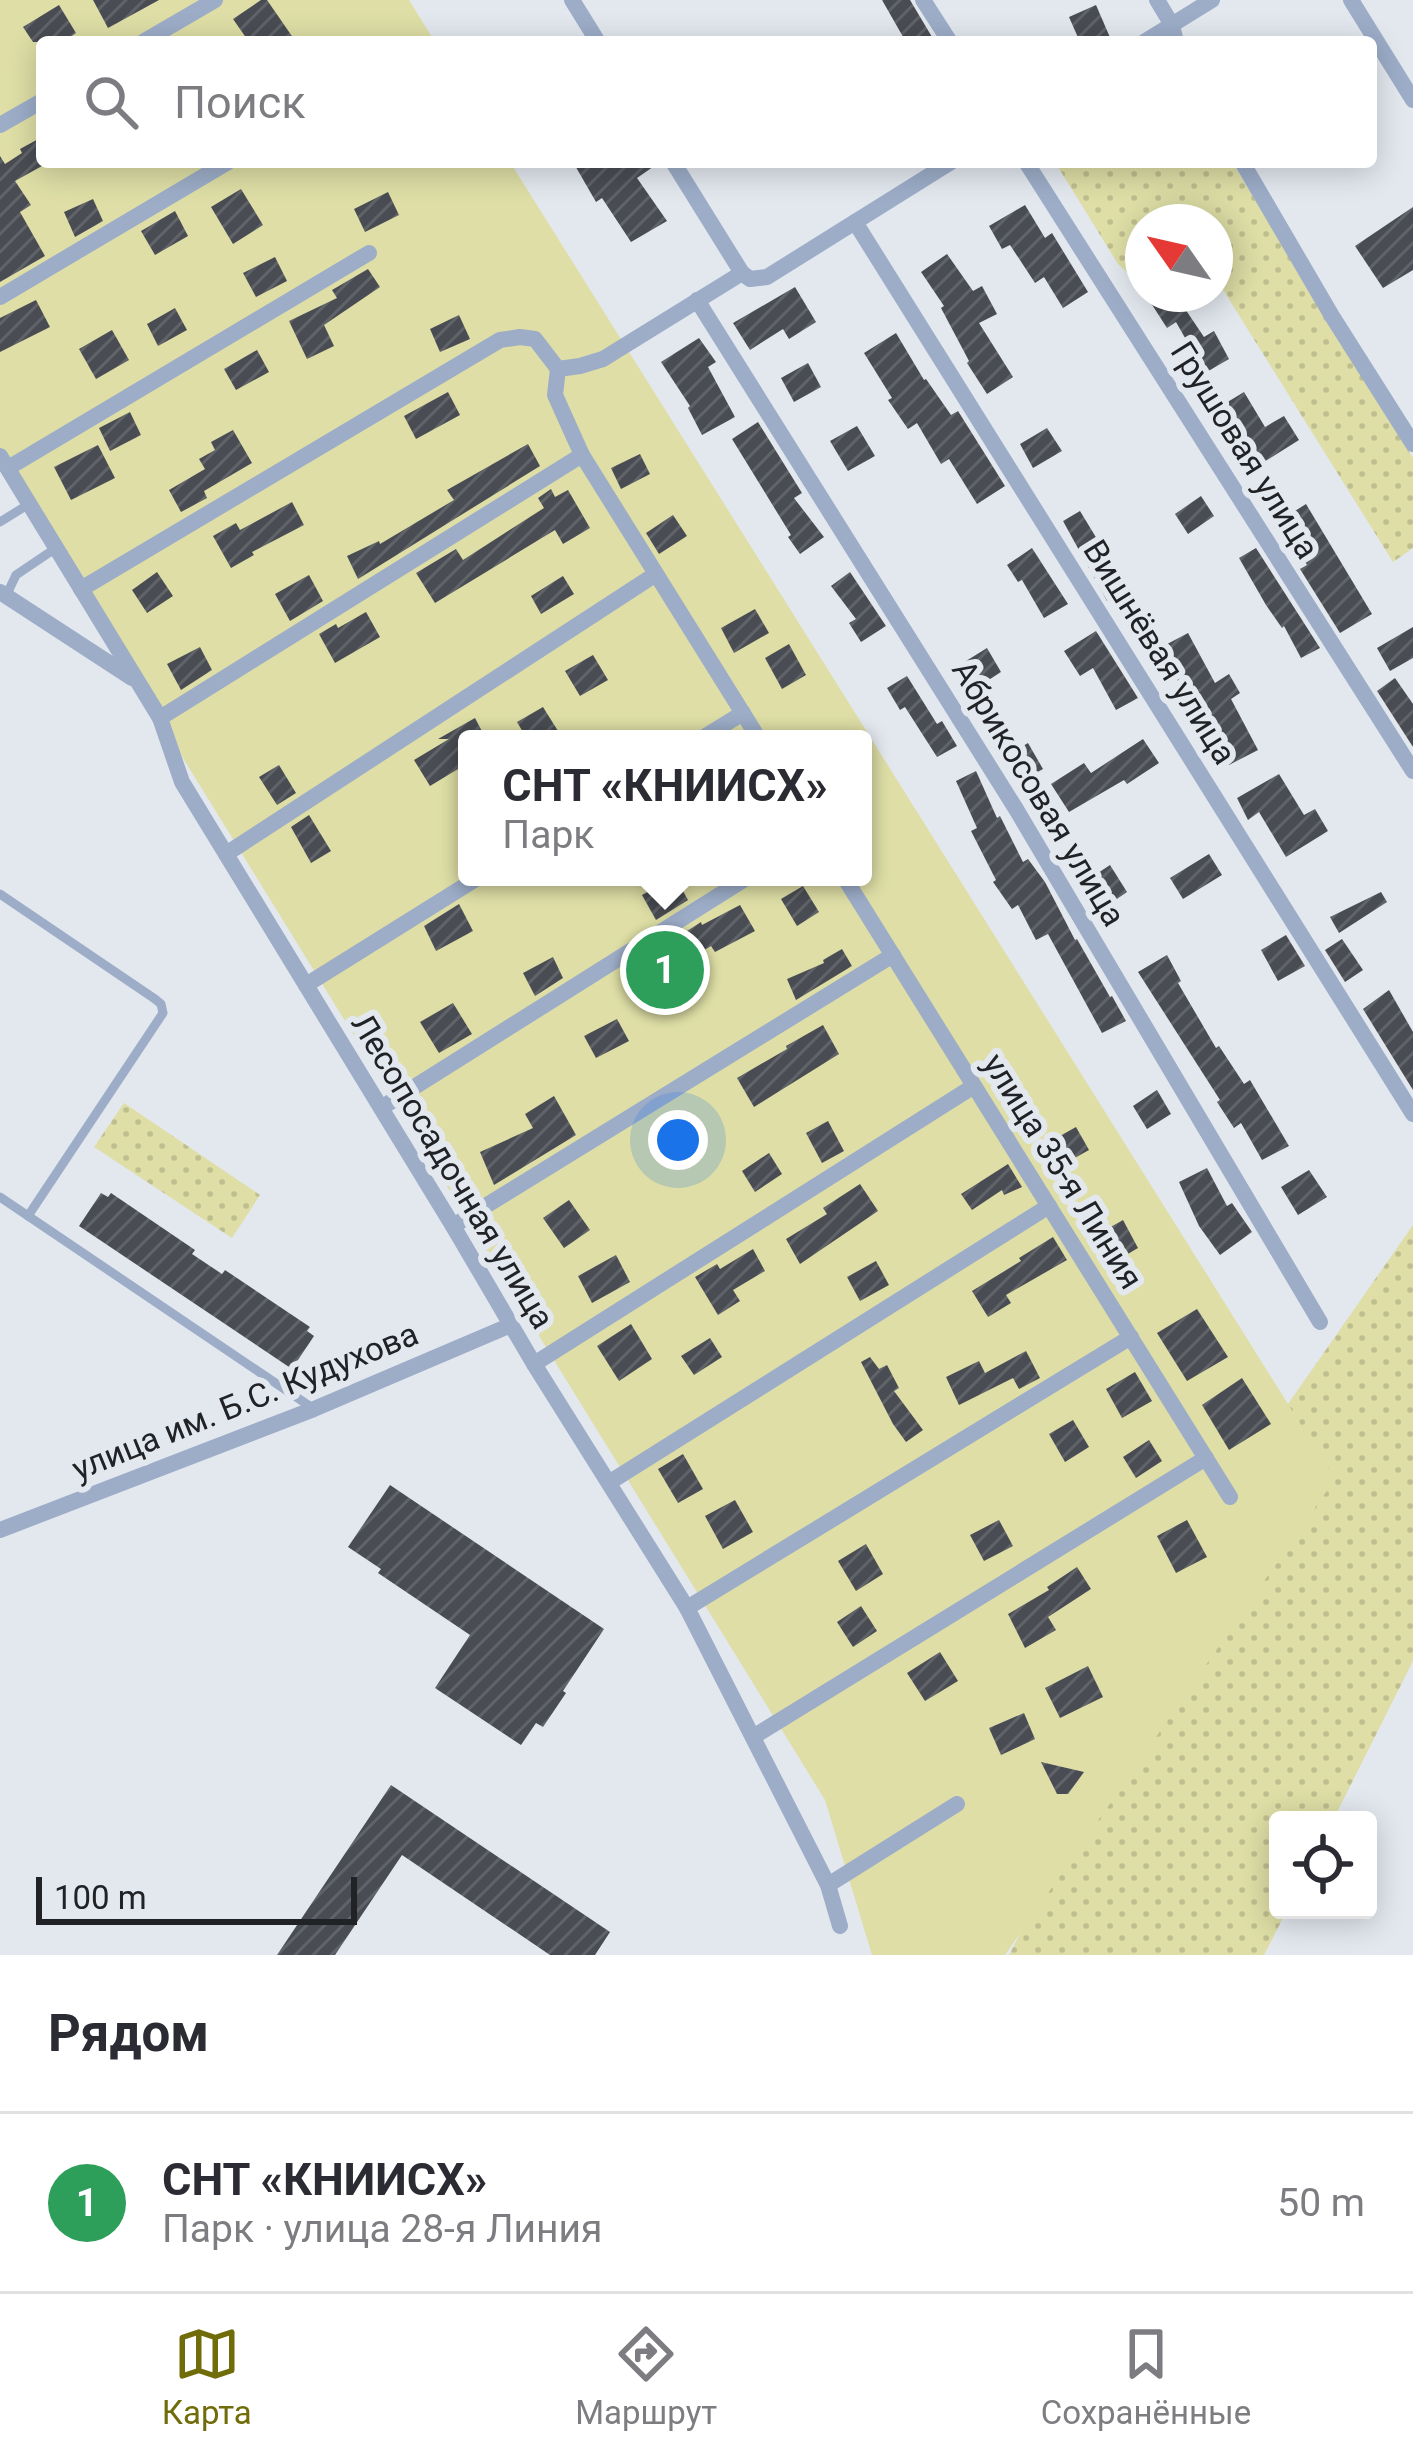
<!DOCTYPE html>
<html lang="ru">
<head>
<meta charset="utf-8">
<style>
  :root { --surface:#fff; --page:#f7f7f7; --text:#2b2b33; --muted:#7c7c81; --line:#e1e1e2; --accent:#6f6c09 }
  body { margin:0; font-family:Roboto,sans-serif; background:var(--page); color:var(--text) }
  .controls { position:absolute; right:36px; bottom:36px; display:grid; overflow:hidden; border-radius:12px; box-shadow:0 6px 30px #0003 }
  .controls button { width:108px; height:108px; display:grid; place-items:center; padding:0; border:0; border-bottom:3px solid var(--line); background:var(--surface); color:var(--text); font:60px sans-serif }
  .compass { position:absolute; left:1125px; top:204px; width:108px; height:108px; border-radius:50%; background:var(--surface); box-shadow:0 6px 30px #0003; rotate:304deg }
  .scale { position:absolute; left:36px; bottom:30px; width:321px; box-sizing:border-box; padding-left:12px; border:6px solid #202225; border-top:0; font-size:33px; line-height:42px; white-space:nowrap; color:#202225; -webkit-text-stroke:9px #e3e8ef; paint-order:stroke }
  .you { position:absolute; left:678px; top:1140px; width:42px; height:42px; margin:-30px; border:9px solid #fff; border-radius:50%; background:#1a73e8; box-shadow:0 0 0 18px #1a73e833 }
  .badge { display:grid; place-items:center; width:78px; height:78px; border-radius:50%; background:var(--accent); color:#fff; font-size:39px; font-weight:700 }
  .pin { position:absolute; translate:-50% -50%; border:6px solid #fff; box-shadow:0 3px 12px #0006 }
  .popup { position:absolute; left:458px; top:730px; width:414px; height:156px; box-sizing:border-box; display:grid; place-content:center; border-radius:12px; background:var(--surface); filter:drop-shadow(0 3px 9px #0005); font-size:39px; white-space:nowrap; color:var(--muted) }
  .popup b { font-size:45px; color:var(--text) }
  .popup::after { content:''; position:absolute; left:50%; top:100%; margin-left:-24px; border:24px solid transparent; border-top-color:var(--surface) }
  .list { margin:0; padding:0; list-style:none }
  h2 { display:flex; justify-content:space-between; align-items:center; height:156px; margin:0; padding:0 48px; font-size:51px }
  h2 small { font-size:39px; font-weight:400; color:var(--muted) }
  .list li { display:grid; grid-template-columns:78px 1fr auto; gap:36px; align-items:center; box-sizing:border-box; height:180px; padding:0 48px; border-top:3px solid var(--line) }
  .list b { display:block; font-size:45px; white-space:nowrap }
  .list p { margin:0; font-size:39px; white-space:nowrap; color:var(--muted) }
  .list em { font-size:39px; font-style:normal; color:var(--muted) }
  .icon { flex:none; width:66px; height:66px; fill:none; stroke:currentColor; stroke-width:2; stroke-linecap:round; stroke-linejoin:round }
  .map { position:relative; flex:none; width:1413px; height:1955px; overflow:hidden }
  .search { position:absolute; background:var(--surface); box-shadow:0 6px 30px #0003; left:36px; right:36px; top:36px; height:132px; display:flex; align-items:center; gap:30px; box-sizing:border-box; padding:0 42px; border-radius:12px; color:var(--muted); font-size:45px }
  .sheet { height:336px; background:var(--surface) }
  nav { display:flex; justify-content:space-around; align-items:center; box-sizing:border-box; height:168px; border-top:3px solid var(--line); background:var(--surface); font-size:33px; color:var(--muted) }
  nav a { display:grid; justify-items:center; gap:6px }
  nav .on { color:var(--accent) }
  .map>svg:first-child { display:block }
  .grass { fill:url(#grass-dots) }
  .garden { fill:#dedea6; fill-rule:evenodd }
  .building { fill:url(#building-hatch) }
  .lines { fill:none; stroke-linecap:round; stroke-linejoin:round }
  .service { stroke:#9dadc8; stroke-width:9 }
  .minor { stroke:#9dadc8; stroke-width:16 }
  .labels { text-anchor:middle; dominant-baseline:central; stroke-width:12; stroke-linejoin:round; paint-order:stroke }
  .street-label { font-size:33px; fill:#202225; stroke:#e3e8ef }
</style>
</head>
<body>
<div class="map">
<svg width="1413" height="1955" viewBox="0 0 1413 1955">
  <defs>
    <pattern id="grass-dots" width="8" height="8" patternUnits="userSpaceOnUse" patternTransform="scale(3)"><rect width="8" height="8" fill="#dedea6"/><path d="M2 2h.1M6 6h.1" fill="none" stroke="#bebe8f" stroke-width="1.8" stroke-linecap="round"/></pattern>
    <pattern id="building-hatch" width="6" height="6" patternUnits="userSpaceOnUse" patternTransform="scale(3)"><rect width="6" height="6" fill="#494d53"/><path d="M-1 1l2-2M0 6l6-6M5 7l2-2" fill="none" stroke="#606368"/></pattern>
  </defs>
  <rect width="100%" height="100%" fill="#e3e8ef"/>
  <g class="grass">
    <path d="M1055,162H1232L1413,458V548L1393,562L1215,277V222H1143V270L1132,277L1118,264Z"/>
    <path d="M124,1103L260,1195L232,1238L94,1147Z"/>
    <path d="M1413,1225V1661L1333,1820H1278V1910H1287L1264,1955H1009L1181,1623L1267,1434Z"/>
  </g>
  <path class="garden" d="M0,0H409L435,42H42V162H510L1335,1479L1005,1955H872L825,1800L0,461ZM467,739H863V877H467Z"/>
  <g class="building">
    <path d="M93,0H159L108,28Z"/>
    <path d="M261,0H267L296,42H249L233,19Z"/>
    <path d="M882,0H910L935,42H906Z"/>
    <path d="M59,5L76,33L63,42H33L23,27Z"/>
    <path d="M1096,5L1112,42H1080L1069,17Z"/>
    <path d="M42,137V166L15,181L31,205L20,212L45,256L0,282V156L5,164L22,153L20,149Z"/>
    <path d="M573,162H660L637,178L667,221L631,242L602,198L596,202Z"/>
    <path d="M241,189L263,225L233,244L211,207Z"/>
    <path d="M388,192L399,215L365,232L354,209Z"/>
    <path d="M93,199L103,221L75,237L64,212Z"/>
    <path d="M1025,205L1045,238L1052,233L1088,292L1063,308L1044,277L1035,283L1010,245L1002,249L989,226Z"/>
    <path d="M1413,207V270L1383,288L1355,246Z"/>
    <path d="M175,211L188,236L155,255L141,231Z"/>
    <path d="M947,254L973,291L982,286L997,314L979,323L1013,377L987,394L967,363L969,361L941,308L944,306L921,272Z"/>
    <path d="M275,257L287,281L256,297L243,273Z"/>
    <path d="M368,269L380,287L324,325L334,346L307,359L289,321L337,298L332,290Z"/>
    <path d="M795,287L816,322L789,339L783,329L750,350L733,323Z"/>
    <path d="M1158,294H1175L1204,337L1214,331L1229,359L1205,373L1176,322L1167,328L1149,300Z"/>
    <path d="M36,300L50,327L0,352V318Z"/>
    <path d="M175,308L187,330L158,346L147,324Z"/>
    <path d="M459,315L470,339L440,352L430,329Z"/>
    <path d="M112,330L129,360L96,379L79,349Z"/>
    <path d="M896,333L924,380L926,379L951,415L958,411L1005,486L977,504L949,459L941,464L917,423L908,429L888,400L892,398L864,353Z"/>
    <path d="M699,338L716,362L708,367L735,417L702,435L688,408L690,406L661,362Z"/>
    <path d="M257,350L269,372L236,390L224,369Z"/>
    <path d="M808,363L821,387L794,402L781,378Z"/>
    <path d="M448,392L460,415L416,439L404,416Z"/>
    <path d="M1244,392L1265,427L1284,416L1299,440L1259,465L1240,429L1236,431L1221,406Z"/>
    <path d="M130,412L141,435L110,451L99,428Z"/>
    <path d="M758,422L802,493L794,498L824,537L800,554L788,537L791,535L732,439Z"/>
    <path d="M857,426L875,456L848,471L830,441Z"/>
    <path d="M1047,428L1062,451L1033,468L1020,444Z"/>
    <path d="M233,430L252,463L204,491L207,498L181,512L169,490L205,469L199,459L215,450L211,442Z"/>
    <path d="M528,444L540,466L358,579L347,556L379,541L380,544L454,500L447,490Z"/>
    <path d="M98,445L115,478L71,500L54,467Z"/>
    <path d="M640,454L650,474L621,489L611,468Z"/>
    <path d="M551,489L555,497L568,490L590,528L563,544L555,530L435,603L416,573L456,549L463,560L544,508L538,498Z"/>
    <path d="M1201,496L1214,516L1188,534L1175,514Z"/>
    <path d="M292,502L304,525L252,552L254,555L231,568L213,536L236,523L240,530Z"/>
    <path d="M1306,504L1372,614L1340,633L1300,569L1307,565L1279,521Z"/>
    <path d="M1080,511L1097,539L1100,537L1126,592L1107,601L1063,521Z"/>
    <path d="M673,515L687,536L659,554L646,533Z"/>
    <path d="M1032,548L1068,604L1044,618L1022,580L1018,582L1007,565Z"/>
    <path d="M1256,548L1320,648L1301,658L1284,626L1282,628L1266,605L1239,558Z"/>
    <path d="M157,572L173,596L147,613L132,590Z"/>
    <path d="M850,572L886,626L861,642L849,623L856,619L831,586Z"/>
    <path d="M309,575L323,601L290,621L275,594Z"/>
    <path d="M563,576L574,594L541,614L531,596Z"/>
    <path d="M755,609L769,633L734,653L721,628Z"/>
    <path d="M366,612L380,637L335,663L319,634L336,624L338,628Z"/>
    <path d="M1413,627V658L1390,671L1377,648Z"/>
    <path d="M1096,631L1138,698L1116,710L1093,668L1080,676L1064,651Z"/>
    <path d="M1188,633L1215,683L1229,674L1240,693L1231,699L1258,750L1229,765L1202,715L1198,717L1173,672L1167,675L1154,651Z"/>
    <path d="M789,644L806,675L782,689L765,658Z"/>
    <path d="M200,647L212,670L181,690L167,664Z"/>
    <path d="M987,648L1001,672L973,690L958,666Z"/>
    <path d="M593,655L608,680L580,696L565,671Z"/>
    <path d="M907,676L937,724L942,721L957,746L937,757L905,707L900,710L887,688Z"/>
    <path d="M1395,678L1413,704V747L1377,691Z"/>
    <path d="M543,707L563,739H527L517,722Z"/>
    <path d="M475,718L486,739H467V754L459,759L463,766L430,786L414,760L449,739H438Z"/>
    <path d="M1143,739L1159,763L1127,784L1124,780L1069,812L1051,784L1084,763L1091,773Z"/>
    <path d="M1028,743L1043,769L1020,782L1006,756Z"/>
    <path d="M279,765L296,793L277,805L259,777Z"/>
    <path d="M976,771L997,818L1000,816L1023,862L1028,859L1045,882L1075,940L1077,939L1110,997L1112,996L1126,1021L1102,1033L1048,934L1036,940L1018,905L1012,909L993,882L996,880L971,831L977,828L956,781Z"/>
    <path d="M1279,774L1304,815L1315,809L1328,831L1286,857L1259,812L1248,820L1237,798Z"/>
    <path d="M309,815L331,851L311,863L291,827Z"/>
    <path d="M1209,854L1222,875L1183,899L1170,878Z"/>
    <path d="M1110,865L1127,892L1101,910L1083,883Z"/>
    <path d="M675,877L688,900L656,920L642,895Z"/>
    <path d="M803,886L819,912L797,926L781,899Z"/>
    <path d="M1381,892L1387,902L1339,933L1330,917Z"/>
    <path d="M459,904L473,931L436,951L424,926Z"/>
    <path d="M740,905L755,931L715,952L711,946L666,974L653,953L701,922L702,925Z"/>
    <path d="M1286,935L1305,966L1278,981L1261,950Z"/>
    <path d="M1342,939L1363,970L1345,982L1325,950Z"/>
    <path d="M842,949L852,966L796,1000L787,979L824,963L823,960Z"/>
    <path d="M1167,955L1181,981L1178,983L1216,1048L1219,1046L1244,1084L1250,1080L1289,1146L1262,1160L1241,1123L1234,1128L1217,1102L1220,1100L1138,972Z"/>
    <path d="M553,957L563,978L535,996L523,973Z"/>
    <path d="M1389,990L1413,1032V1090L1363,1009Z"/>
    <path d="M453,1003L472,1034L439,1053L420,1022Z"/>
    <path d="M617,1019L629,1041L596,1058L584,1036Z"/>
    <path d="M823,1025L839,1054L754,1107L737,1078L787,1049L786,1046Z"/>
    <path d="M1157,1090L1171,1114L1147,1129L1133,1106Z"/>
    <path d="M554,1096L576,1135L494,1185L480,1152L533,1128L525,1114Z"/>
    <path d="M828,1121L844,1151L822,1163L806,1133Z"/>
    <path d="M1076,1127L1089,1150L1055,1169L1042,1146Z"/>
    <path d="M769,1153L782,1174L755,1192L742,1171Z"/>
    <path d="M1008,1164L1022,1187L1004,1195L1002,1190L972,1210L961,1194Z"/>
    <path d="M1207,1168L1227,1206L1232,1203L1252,1232L1220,1255L1199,1226L1179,1182Z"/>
    <path d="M1309,1170L1327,1197L1298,1215L1281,1187Z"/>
    <path d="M860,1184L878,1211L800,1264L786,1239L827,1214L823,1208Z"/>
    <path d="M101,1193L108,1197L111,1193L195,1250L192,1254L222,1274L225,1270L310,1327L307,1331L314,1336L292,1369L79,1226Z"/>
    <path d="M569,1200L590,1230L564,1248L543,1218Z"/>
    <path d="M1123,1220L1138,1248L1109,1265L1093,1237Z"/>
    <path d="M1053,1237L1067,1260L1006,1295L1011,1303L988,1317L972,1291L1021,1261L1019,1258Z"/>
    <path d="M753,1249L765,1271L733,1290L740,1301L718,1315L695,1277L717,1264L720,1269Z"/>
    <path d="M616,1255L630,1282L592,1303L578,1276Z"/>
    <path d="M876,1261L889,1285L860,1301L847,1277Z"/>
    <path d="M1197,1309L1228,1357L1187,1381L1157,1333Z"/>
    <path d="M631,1324L652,1359L619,1381L597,1346Z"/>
    <path d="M710,1338L722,1357L694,1375L681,1356Z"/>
    <path d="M1026,1351L1040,1378L1019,1389L1013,1378L959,1405L946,1377L979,1361L985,1373Z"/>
    <path d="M870,1357L879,1369L887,1365L899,1388L894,1391L923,1430L906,1442L893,1424L861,1362Z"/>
    <path d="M1135,1372L1152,1401L1122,1418L1106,1389Z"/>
    <path d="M1242,1378L1271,1424L1229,1450L1202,1405Z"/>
    <path d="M1073,1420L1089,1447L1065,1462L1049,1434Z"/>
    <path d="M1149,1440L1162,1461L1136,1478L1123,1457Z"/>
    <path d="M683,1454L703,1489L678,1503L658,1469Z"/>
    <path d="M390,1485L604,1629L563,1691L566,1693L543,1727L536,1723L521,1745L435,1688L470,1635L378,1573L381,1569L348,1547Z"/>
    <path d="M735,1500L753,1532L723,1549L705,1516Z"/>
    <path d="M999,1520L1013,1546L984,1561L970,1535Z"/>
    <path d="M1187,1520L1207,1557L1176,1573L1157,1536Z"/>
    <path d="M866,1544L883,1574L856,1591L838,1561Z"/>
    <path d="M1077,1567L1091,1589L1048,1617L1056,1630L1025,1648L1008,1614L1049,1590L1047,1587Z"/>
    <path d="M861,1606L877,1631L853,1647L837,1622Z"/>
    <path d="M940,1652L958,1681L925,1701L907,1673Z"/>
    <path d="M1088,1666L1103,1697L1060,1718L1045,1688Z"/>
    <path d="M1024,1713L1035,1739L1001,1755L989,1728Z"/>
    <path d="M1041,1762L1084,1772L1068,1794H1057Z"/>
    <path d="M391,1785L610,1932L595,1955H550L402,1855L335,1955H277Z"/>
  </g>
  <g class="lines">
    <g class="service">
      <path d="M0,522L29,504"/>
      <path d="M6,596L16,575L56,548"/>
      <path d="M0,894L155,999L161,1004L163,1013L28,1216"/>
      <path d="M0,1197L314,1409"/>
    </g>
    <g class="minor">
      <path d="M572,0L598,42"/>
      <path d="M923,0L950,42"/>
      <path d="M1157,0L1172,25L1176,42"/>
      <path d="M1351,0L1413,100"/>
      <path d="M143,42L215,0"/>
      <path d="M1144,42L1212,0"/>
      <path d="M0,125L42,101"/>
      <path d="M673,162L742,273"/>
      <path d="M1026,162L1413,771"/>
      <path d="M1242,162L1332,316L1413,444"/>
      <path d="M855,222L1413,1114"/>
      <path d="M742,273L750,279L767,277L951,162"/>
      <path d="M0,297L228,162"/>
      <path d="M697,300L1016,809L1320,1322"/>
      <path d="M558,369L555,395L582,455L759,739"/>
      <path d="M0,456L160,718L182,782L453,1226L534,1364L687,1608L828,1885L840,1926"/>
      <path d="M8,468L369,253"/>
      <path d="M81,589L500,340L520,337L535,339L558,369L580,366L603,359L742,273"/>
      <path d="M0,592L132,678"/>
      <path d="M160,718L582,455"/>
      <path d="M701,739L743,713"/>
      <path d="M226,854L656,574"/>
      <path d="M844,877L1230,1497"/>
      <path d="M306,985L479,877"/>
      <path d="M381,1108L748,877"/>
      <path d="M453,1226L893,955"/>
      <path d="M534,1364L974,1086"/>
      <path d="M610,1482L1049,1206"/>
      <path d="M0,1530L314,1409L511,1325"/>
      <path d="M687,1608L1131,1337"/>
      <path d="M753,1737L1206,1458"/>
      <path d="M828,1885L957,1804"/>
    </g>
  </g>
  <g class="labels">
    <g class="street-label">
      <text transform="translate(1245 450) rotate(58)">Грушовая улица</text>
      <text transform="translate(1160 652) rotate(58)">Вишнёвая улица</text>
      <text transform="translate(1039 793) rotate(59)">Абрикосовая улица</text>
      <text transform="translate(453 1171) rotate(59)">Лесопосадочная улица</text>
      <text transform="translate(1063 1171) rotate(58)">улица 35-я Линия</text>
      <text transform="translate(245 1401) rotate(-22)">улица им. Б.С. Кудухова</text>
    </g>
  </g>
</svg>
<div class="controls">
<button><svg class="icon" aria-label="locate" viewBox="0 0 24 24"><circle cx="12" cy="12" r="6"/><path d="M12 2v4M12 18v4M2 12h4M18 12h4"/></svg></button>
</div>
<svg class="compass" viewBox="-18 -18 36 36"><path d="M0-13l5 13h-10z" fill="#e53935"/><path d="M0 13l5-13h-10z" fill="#7c7c81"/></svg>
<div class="scale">100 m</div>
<div class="you"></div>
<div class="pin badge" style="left:665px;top:970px;background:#2e9e5b">1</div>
<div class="popup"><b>СНТ «КНИИСХ»</b>Парк</div>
<div class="search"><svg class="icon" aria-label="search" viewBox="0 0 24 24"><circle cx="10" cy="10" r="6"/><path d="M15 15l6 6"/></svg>Поиск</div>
</div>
<section class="sheet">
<h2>Рядом<small></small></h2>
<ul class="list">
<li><span class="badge" style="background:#2e9e5b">1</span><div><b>СНТ «КНИИСХ»</b><p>Парк · улица 28-я Линия</p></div><em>50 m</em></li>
</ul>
</section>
<nav>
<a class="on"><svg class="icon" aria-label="map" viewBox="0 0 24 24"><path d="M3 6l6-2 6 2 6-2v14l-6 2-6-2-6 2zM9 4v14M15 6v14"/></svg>Карта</a>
<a><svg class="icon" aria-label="directions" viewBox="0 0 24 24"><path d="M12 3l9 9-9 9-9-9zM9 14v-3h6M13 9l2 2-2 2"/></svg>Маршрут</a>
<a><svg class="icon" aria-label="saved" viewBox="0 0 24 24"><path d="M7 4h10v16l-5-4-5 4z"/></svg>Сохранённые</a>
</nav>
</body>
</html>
